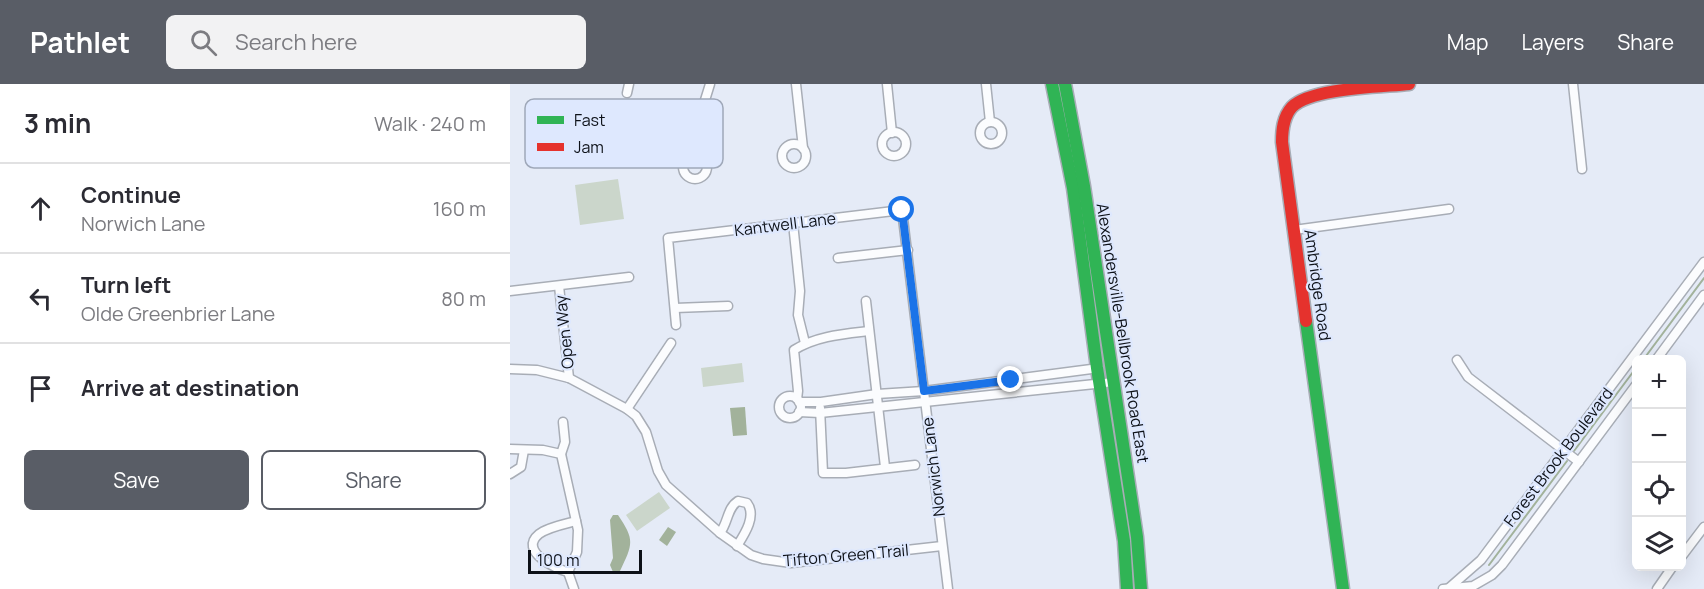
<!DOCTYPE html>
<html lang="en">
<head>
<meta charset="utf-8">
<style>
  :root { --surface:#fff; --page:#f2f2f3; --text:#2b2b33; --muted:#7c7c81; --line:#e1e1e2; --accent:#595d66 }
  body { margin:0; font-family:Manrope,sans-serif; background:var(--page); color:var(--text) }
  .controls { position:absolute; right:18px; bottom:18px; display:grid; overflow:hidden; border-radius:9px; box-shadow:0 6px 24px #0002 }
  .controls button { width:54px; height:54px; display:grid; place-items:center; padding:0; border:0; border-bottom:2px solid var(--line); background:var(--surface); color:var(--text); font:30px sans-serif }
  .scale { position:absolute; left:18px; bottom:15px; width:114px; box-sizing:border-box; padding-left:6px; border:3px solid #0d1118; border-top:0; font-size:16px; line-height:21px; white-space:nowrap; color:#0d1118; -webkit-text-stroke:4px #dee8fe; paint-order:stroke }
  .stop { position:absolute; width:18px; height:18px; margin:-14px; border:4px solid #1a73e8; border-radius:50%; background:#fff }
  .stop.end { background:#1a73e8; border-color:#fff; box-shadow:0 2px 6px #0008 }
  .list { margin:0; padding:0; list-style:none }
  h2 { display:flex; justify-content:space-between; align-items:center; height:78px; margin:0; padding:0 24px; font-size:26px }
  h2 small { font-size:20px; font-weight:400; color:var(--muted) }
  .list li { display:grid; grid-template-columns:39px 1fr auto; gap:18px; align-items:center; box-sizing:border-box; height:90px; padding:0 24px; border-top:2px solid var(--line) }
  .list b { display:block; font-size:22px; white-space:nowrap }
  .list p { margin:0; font-size:20px; white-space:nowrap; color:var(--muted) }
  .list em { font-size:20px; font-style:normal; color:var(--muted) }
  .actions { display:flex; gap:12px; padding:18px 24px }
  .actions a { flex:1; padding:14px 0; border:2px solid var(--accent); border-radius:9px; text-align:center; font-size:21px; color:var(--accent) }
  .actions .main { background:var(--accent); color:#fff }
  .icon { flex:none; width:33px; height:33px; fill:none; stroke:currentColor; stroke-width:2; stroke-linecap:round; stroke-linejoin:round }
  .map { position:relative; flex:none; width:1194px; height:505px; overflow:hidden }
  header { display:flex; align-items:center; gap:36px; box-sizing:border-box; height:84px; padding:0 30px; background:var(--accent); color:#fff }
  header strong { font-size:28px }
  nav { display:flex; gap:33px; margin-inline-start:auto; font-size:21px }
  .search { width:420px; height:54px; background:var(--page); display:flex; align-items:center; gap:15px; box-sizing:border-box; padding:0 21px; border-radius:9px; color:var(--muted); font-size:22px }
  main { display:flex }
  aside { flex:1; background:var(--surface) }
  .map>svg:first-child { display:block }
  .green { fill:#cbd6cb }
  .water { fill:#a2b29b }
  .lines { fill:none; stroke-linecap:round; stroke-linejoin:round }
  .stream { stroke:#a2b29b; stroke-width:2 }
  .street-casing { stroke:#a8adb6; stroke-width:11 }
  .fast-casing { stroke:#a8adb6; stroke-width:15 }
  .jam-casing { stroke:#a8adb6; stroke-width:15 }
  .street { stroke:#fbfcfe; stroke-width:8 }
  .fast { stroke:#30b455; stroke-width:12 }
  .jam { stroke:#e5322d; stroke-width:12 }
  .route { stroke:#1a73e8; stroke-width:8 }
  .labels { text-anchor:middle; dominant-baseline:central; stroke-width:4.5; stroke-linejoin:round; paint-order:stroke }
  .street-label { font-size:16px; fill:#0d1118; stroke:#dee8fe }
  .key { fill:#dee8fe; stroke:#9fa8b9; stroke-width:1.5 }
  .key-label { font-size:16px; fill:#0d1118 }
</style>
</head>
<body>
<header>
<strong>Pathlet</strong>
<div class="search"><svg class="icon" aria-label="search" viewBox="0 0 24 24"><circle cx="10" cy="10" r="6"/><path d="M15 15l6 6"/></svg>Search here</div>
<nav><a>Map</a><a>Layers</a><a>Share</a></nav>
</header>
<main>
<aside>
<h2>3 min<small>Walk · 240 m</small></h2>
<ul class="list">
<li><svg class="icon" aria-label="ahead" viewBox="0 0 24 24"><path d="M12 20V5M6 11l6-6 6 6"/></svg><div><b>Continue</b><p>Norwich Lane</p></div><em>160 m</em></li>
<li><svg class="icon" aria-label="left" viewBox="0 0 24 24"><path d="M17 20v-9H6M10 6l-5 5 5 5"/></svg><div><b>Turn left</b><p>Olde Greenbrier Lane</p></div><em>80 m</em></li>
<li><svg class="icon" aria-label="arrive" viewBox="0 0 24 24"><path d="M6 21V4h12l-3 4 3 4H6"/></svg><div><b>Arrive at destination</b></div></li>
</ul>
<div class="actions"><a class="main">Save</a><a>Share</a></div>
</aside>
<div class="map">
<svg width="1194" height="505" viewBox="0 0 1194 505">
  <rect width="100%" height="100%" fill="#e5ebf7"/>
  <g class="green">
    <path d="M108,95L114,135L70,141L65,101Z"/>
    <path d="M232,279L234,298L193,303L191,284Z"/>
    <path d="M149,408L160,424L127,447L116,431Z"/>
  </g>
  <g class="water">
    <path d="M235,323L237,351L223,352L220,324Z"/>
    <path d="M103,431H108C125,456 123,460 110,487L103,488L100,481L103,474L100,436Z"/>
    <path d="M158,443L166,448L157,462L149,456Z"/>
  </g>
  <g class="lines">
    <g class="stream">
      <path d="M1133,276L1194,194"/>
      <path d="M1064,367L1126,284"/>
      <path d="M979,481L1057,377"/>
    </g>
    <g class="street-casing">
      <g id="street">
        <path d="M286,0L293,64"/>
        <path d="M377,0L382,49"/>
        <path d="M476,0L480,38"/>
        <path d="M1063,0L1072,85"/>
        <path d="M117,9L119,0"/>
        <circle cx="481" cy="49" r="11"/>
        <circle cx="384" cy="60" r="12"/>
        <circle cx="284" cy="72" r="12"/>
        <path d="M186,71L191,29L200,0"/>
        <circle cx="185" cy="83" r="12"/>
        <path d="M391,118L438,505"/>
        <path d="M283,139L290,207L288,231L295,259"/>
        <path d="M784,146L939,125"/>
        <path d="M328,174L398,166"/>
        <path d="M49,202L59,294"/>
        <path d="M0,207L119,193"/>
        <path d="M356,217L375,383"/>
        <path d="M165,224L218,222"/>
        <path d="M166,241L158,154L392,126"/>
        <path d="M947,276L958,293L1069,378"/>
        <path d="M1146,276L1194,211"/>
        <path d="M0,285L27,286L59,294L117,325L126,332L136,348L148,387L156,401L210,449L241,471L253,475L281,479L432,462"/>
        <circle cx="280" cy="323" r="11"/>
        <path d="M287,315L288,307L284,266C306,252 333,250 359,247"/>
        <path d="M289,318H311L367,310L414,307L589,284"/>
        <path d="M310,324L313,389H336L405,381"/>
        <path d="M117,325L161,259"/>
        <path d="M289,328L310,329L604,298"/>
        <path d="M0,365L33,366L51,370L68,446L67,468L58,488L64,505"/>
        <path d="M51,370L55,358L53,338"/>
        <path d="M0,390L11,383L14,366"/>
        <path d="M210,449C218,439 217,424 228,417L237,419C247,432 234,451 227,462"/>
        <path d="M1172,472L1194,443"/>
        <path d="M58,488C46,485 8,467 29,450C38,443 55,440 66,437"/>
        <path d="M939,504L971,476L1194,178"/>
        <path d="M933,505L963,502L982,491L992,481L1126,301"/>
        <path d="M1147,505L1163,482"/>
      </g>
    </g>
    <g class="fast-casing">
      <g id="fast">
        <path d="M542,0L563,104L587,284L614,457L617,505"/>
        <path d="M555,0L574,102L627,453L631,505"/>
        <path d="M796,237L833,505"/>
      </g>
    </g>
    <g class="jam-casing">
      <path id="jam" d="M796,237L772,58C772,46 773,33 782,23C801,4 871,3 899,0"/>
    </g>
    <use href="#street" class="street"/>
    <use href="#fast" class="fast"/>
    <use href="#jam" class="jam"/>
  </g>
  <g class="lines">
    <path class="route" d="M392,126L414,307L501,296"/>
  </g>
  <g class="labels">
    <g class="street-label">
      <text transform="translate(275 140) rotate(-7)">Kantwell Lane</text>
      <text transform="translate(808 201) rotate(82)">Ambridge Road</text>
      <text transform="translate(54 248) rotate(-96)">Open Way</text>
      <text transform="translate(613 249) rotate(81)">Alexandersville-Bellbrook Road East</text>
      <text transform="translate(1048 373) rotate(-53)">Forest Brook Boulevard</text>
      <text transform="translate(423 383) rotate(-97)">Norwich Lane</text>
      <text transform="translate(336 471) rotate(-5)">Tifton Green Trail</text>
    </g>
  </g>
  <rect x="15" y="15" width="198" height="69" rx="9" class="key"/>
  <rect x="27" y="32" width="27" height="8" fill="#30b455"/>
  <rect x="27" y="59" width="27" height="8" fill="#e5322d"/>
  <g class="key-label">
    <text x="64" y="42">Fast</text>
    <text x="64" y="69">Jam</text>
  </g>
</svg>
<div class="controls">
<button>+</button>
<button>−</button>
<button><svg class="icon" aria-label="locate" viewBox="0 0 24 24"><circle cx="12" cy="12" r="6"/><path d="M12 2v4M12 18v4M2 12h4M18 12h4"/></svg></button>
<button><svg class="icon" aria-label="layers" viewBox="0 0 24 24"><path d="M12 4l9 5-9 5-9-5zM3 14l9 5 9-5"/></svg></button>
</div>
<div class="scale">100 m</div>
<div class="stop" style="left:392px;top:126px"></div>
<div class="stop end" style="left:501px;top:296px"></div>
</div>
</main>
</body>
</html>
